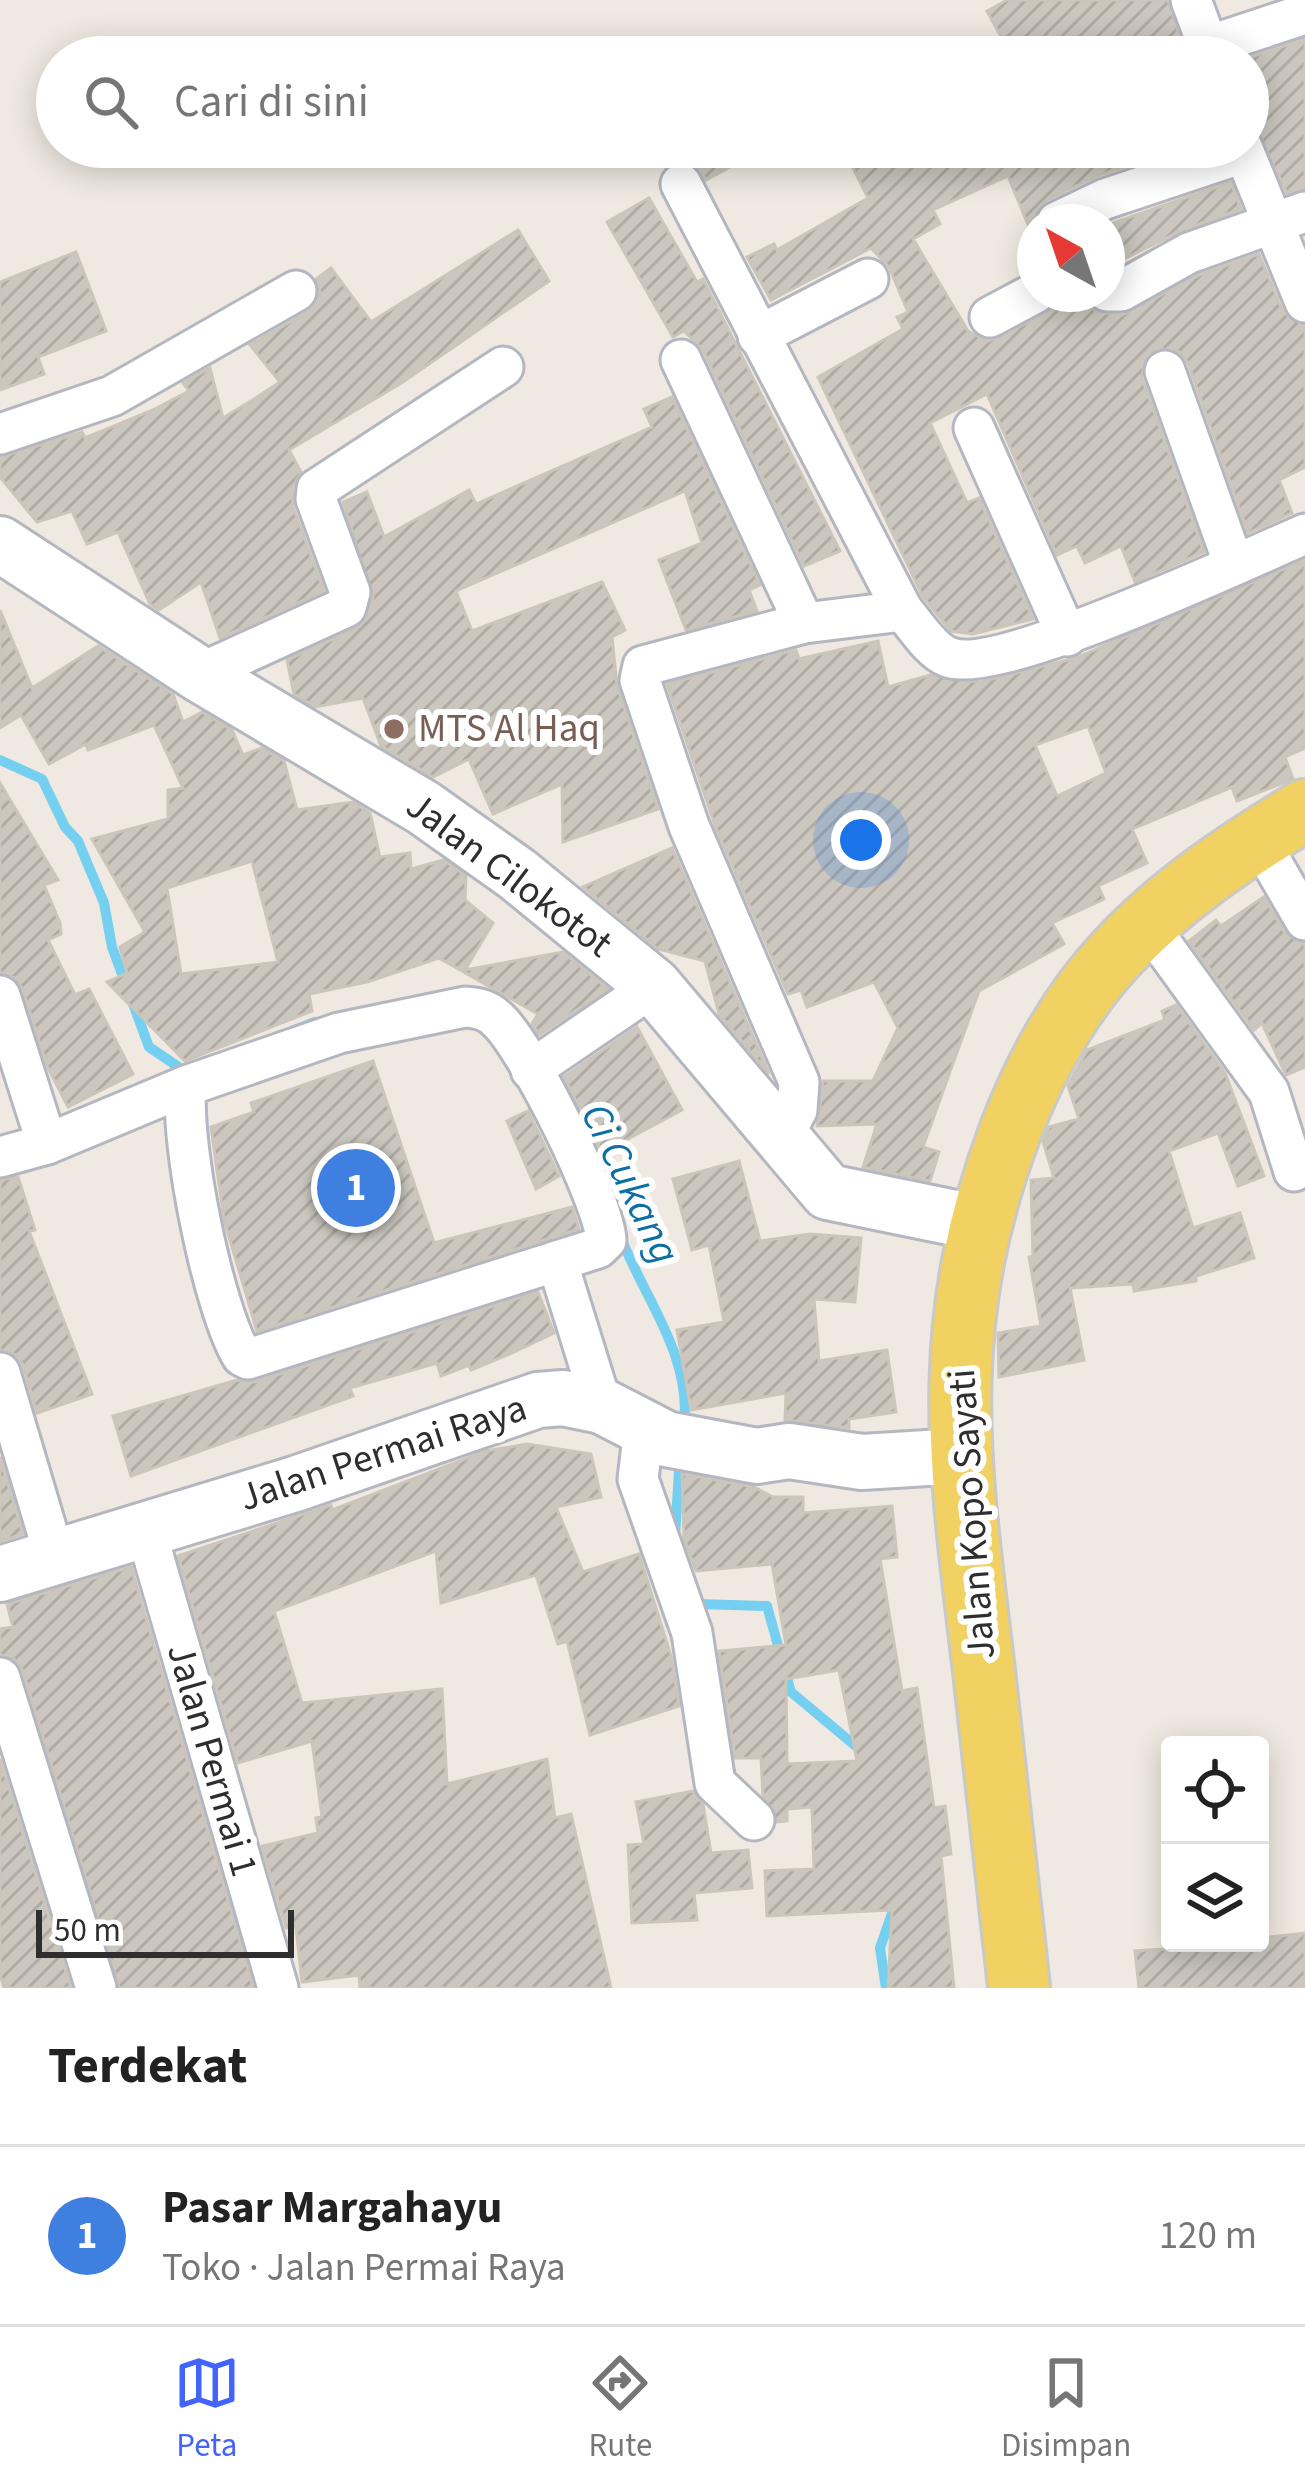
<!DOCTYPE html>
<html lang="id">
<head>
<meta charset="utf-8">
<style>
  :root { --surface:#fff; --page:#f2f2f2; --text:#222; --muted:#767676; --line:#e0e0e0; --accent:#4264fb }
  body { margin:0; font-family:"Source Sans 3",sans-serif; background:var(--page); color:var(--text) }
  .controls { position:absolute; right:36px; bottom:36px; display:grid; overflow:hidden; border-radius:12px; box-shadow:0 6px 30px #0003 }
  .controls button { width:108px; height:108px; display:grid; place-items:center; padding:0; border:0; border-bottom:3px solid var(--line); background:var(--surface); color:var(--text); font:60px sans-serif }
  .compass { position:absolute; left:1017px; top:204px; width:108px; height:108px; border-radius:50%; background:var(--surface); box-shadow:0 6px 30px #0003; rotate:320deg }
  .scale { position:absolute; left:36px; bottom:30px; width:258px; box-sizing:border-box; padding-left:12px; border:6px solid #2e2e2e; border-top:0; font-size:33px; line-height:42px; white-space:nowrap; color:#2e2e2e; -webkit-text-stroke:9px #fff; paint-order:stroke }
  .you { position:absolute; left:861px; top:840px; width:42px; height:42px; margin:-30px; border:9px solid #fff; border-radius:50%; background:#1a73e8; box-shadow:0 0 0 18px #1a73e833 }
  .badge { display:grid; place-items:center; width:78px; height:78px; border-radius:50%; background:var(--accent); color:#fff; font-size:39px; font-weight:700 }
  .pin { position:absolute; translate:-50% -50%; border:6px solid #fff; box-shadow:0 3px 12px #0006 }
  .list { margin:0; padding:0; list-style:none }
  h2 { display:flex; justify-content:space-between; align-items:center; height:156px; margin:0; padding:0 48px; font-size:51px }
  h2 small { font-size:39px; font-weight:400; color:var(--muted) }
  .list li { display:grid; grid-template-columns:78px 1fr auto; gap:36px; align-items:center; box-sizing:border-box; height:180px; padding:0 48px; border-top:3px solid var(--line) }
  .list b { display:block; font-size:45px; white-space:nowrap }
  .list p { margin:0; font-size:39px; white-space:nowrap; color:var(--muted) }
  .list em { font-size:39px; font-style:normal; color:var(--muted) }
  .icon { flex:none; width:66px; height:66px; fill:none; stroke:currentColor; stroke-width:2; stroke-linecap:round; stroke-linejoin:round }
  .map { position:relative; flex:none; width:1305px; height:1988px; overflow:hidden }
  .search { position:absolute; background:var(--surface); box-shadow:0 6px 30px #0003; left:36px; right:36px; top:36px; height:132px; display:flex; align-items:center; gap:30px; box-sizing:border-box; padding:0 42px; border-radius:66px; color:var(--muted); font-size:45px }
  .sheet { height:336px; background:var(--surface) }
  nav { display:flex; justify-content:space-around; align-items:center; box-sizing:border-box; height:168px; border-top:3px solid var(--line); background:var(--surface); font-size:33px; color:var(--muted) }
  nav a { display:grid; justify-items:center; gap:6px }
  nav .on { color:var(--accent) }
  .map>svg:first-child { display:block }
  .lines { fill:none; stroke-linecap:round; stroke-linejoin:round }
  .stream { stroke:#75cff0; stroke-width:10 }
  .building { fill:url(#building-hatch); stroke:#cbc5ba; stroke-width:3; fill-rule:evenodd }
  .street-casing { stroke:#b4b7c1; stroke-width:45 }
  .secondary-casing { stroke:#b4b7c1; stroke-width:60 }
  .primary-casing { stroke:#c9c9c9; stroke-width:66 }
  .street { stroke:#fff; stroke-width:39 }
  .secondary { stroke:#fff; stroke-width:54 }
  .primary { stroke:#f2d163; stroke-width:60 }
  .education-dot { fill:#8d6e63; stroke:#fff; stroke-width:4.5 }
  .labels { text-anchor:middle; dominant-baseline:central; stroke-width:12; stroke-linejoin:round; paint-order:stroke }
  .education-label { font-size:39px; fill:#785e54; stroke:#fff; text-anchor:start }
  .street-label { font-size:39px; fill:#2e2e2e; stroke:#fff }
  .water-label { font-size:42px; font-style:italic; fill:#0d6fa3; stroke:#fff }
</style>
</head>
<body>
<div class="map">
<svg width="1305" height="1988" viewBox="0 0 1305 1988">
  <defs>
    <pattern id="building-hatch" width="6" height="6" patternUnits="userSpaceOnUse" patternTransform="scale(3)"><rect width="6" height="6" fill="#cbc7bf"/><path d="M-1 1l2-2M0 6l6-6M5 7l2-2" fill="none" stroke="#afaba4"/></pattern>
  </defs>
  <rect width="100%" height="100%" fill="#efe9e1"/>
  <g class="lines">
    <g class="stream">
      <path d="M0,760L42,779L65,827L78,841L104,903L112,947L149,1047L189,1074"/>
      <path d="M277,1037L315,1022"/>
      <path d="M620,1235C643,1297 692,1355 684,1424"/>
      <path d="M675,1537L680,1454"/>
      <path d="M695,1595L698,1604L767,1606L791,1692L864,1753"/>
      <path d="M886,1988L880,1948L895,1905"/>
    </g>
  </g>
  <g class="building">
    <path d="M1007,0H1168L1186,57H1012L987,11Z"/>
    <path d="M1305,39V189L1287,193L1248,113V58Z"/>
    <path d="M680,147H767L706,180Z"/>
    <path d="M874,147H955L960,159L985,147H1017L1022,157L1043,147H1185L1097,176L1047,200L1029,227L1008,176L933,210L940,224L913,239L968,331L988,341L1046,314L1059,294H1084L1096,312L1122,315L1199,275L1259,254L1283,312L1305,326V467L1279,480L1292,513L1248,533L1188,363L1180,352L1158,348L1146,356L1142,378L1204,552L1135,582L1121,546L1085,563L1077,546L1057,555L987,394L930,423L967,503L979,498L1033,619L973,634L951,631L923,597L818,377L903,329L897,317L908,312L889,267L871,248L771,300L747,257L774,244L777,250L868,198L849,160Z"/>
    <path d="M1231,182L1241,209L1181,231L1107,267V225Z"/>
    <path d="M649,198L697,282L703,279L840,551L804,566L703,350L684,331L673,337L607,222Z"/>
    <path d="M518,230L549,281L403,382L289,450L301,472L293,487V507L324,591L220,638L201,582L159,610L150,604L118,532L87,544L72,511L37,522L0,477V457L82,432L85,438L153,410L189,391L183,383L210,368L223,418L254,399L280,382L250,345L309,311L320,292L316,279L331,268L371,322Z"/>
    <path d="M76,252L106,331L38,357L44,374L0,390V282Z"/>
    <path d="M672,397L760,585L749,590L757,611L686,630L659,560L702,543L685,491L456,591L472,631L602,582L625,630L612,637L617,686L658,809L563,842L562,784L493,814L469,759L433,777L381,746L363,698L315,707L294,694L287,660L357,628L373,598L343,502L367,492L384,537L469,490L476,504L652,427L644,409Z"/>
    <path d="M1305,560V748L1285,757L1293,779L1237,801L1232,787L1132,829L1147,863L1098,886L1104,899L1052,923L1064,944L979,991L923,1147L939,1152L930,1181L863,1167L877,1124L817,1126L823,1081H873L898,1028L874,982L807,1007L801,990L788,994L716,828L667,684L796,650L799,659L878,641L888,687L930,675L980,682L1076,658ZM1088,726L1106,773L1057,796L1035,745Z"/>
    <path d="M0,610L32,688L98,646L173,694L183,722L202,712L232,730L243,755L262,748L284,761L297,810L353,802L370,813L380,857L410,853L411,869L444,860L466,876L465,900L493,923L465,970L563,952L608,989L539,1035L532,1024L538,1014L439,958L367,982L309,994L312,1011L185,1061L107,982L127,973L120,947L145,932L92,839L168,819V790L183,788L154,725L88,750L86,744L49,764L21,715L0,728ZM252,861L278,962L181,974L167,888Z"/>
    <path d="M0,783L58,880L44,885L60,923L61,934L48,940L75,995L89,989L133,1074L68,1107L48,1068L22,988L15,978L0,973Z"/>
    <path d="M672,848L769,1074L719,1014L705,961L658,949L583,887Z"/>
    <path d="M1264,897L1285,933L1305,944V1067L1286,1075L1262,1023L1254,1030L1189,941L1216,920L1221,926Z"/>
    <path d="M1176,1005L1225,1073L1264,1176L1238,1186L1218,1133L1169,1151L1193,1228L1240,1213L1254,1258L1196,1276V1281L1134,1291L1133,1284L1070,1288L1084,1360L999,1377L998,1333L1041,1326L1029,1257L1033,1256L1031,1180L1054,1178L1043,1141L1049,1127L1079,1119L1068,1086L1087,1050L1165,1020L1162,1011Z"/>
    <path d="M637,1027L682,1110L602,1153L564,1077Z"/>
    <path d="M373,1061L434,1243L572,1207L579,1229L257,1331L224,1220L211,1127L254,1112L251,1103Z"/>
    <path d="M528,1111L559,1176L536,1189L507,1121Z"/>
    <path d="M739,1161L760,1241L810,1234L861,1238L855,1302L814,1299L819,1361L887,1350L896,1412L849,1419V1428L785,1420L786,1393L691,1410L677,1330L724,1322L709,1245L692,1250L673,1179Z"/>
    <path d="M18,1177L35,1230L29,1231L92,1394L37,1413L23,1365L16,1355L0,1350V1180Z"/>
    <path d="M538,1292L554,1333L510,1354L471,1370L469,1365L441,1376L437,1363L350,1388L353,1396L131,1476L113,1416L237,1380L255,1382Z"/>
    <path d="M527,1444L591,1454L601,1497L556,1507L583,1572L639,1554L671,1656L679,1706L590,1735L567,1641L558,1644L536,1575L441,1603L436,1551L274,1611L302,1703L442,1689L447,1784L547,1759L555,1818L571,1814L611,1988H360L359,1975L302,1982L296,1927L286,1928L262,1846L318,1833L316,1818L322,1817L312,1741L238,1763L178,1556L331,1505L332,1510L486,1451Z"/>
    <path d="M0,1457L23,1534L0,1541Z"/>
    <path d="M682,1474L754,1487L773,1497H803V1513L892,1506L897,1557L880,1559L902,1691L917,1688L934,1808L945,1806L951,1854L941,1856L954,1988H888L892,1910L767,1916L765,1871L814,1869L812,1807L787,1809V1821L777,1822L763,1796L761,1758H735L719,1651L786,1645L772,1564L696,1571L684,1538ZM839,1670L857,1761L787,1764L786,1679Z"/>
    <path d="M131,1567L248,1969L253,1988H119L23,1671L15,1660L0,1655V1629L13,1627L7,1604Z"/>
    <path d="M0,1759L71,1988H4L0,1974Z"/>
    <path d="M694,1791L703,1804L711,1853L748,1850L752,1888L694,1893L697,1920L632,1923L628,1845L644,1844L636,1802Z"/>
    <path d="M1305,1933V1988H1139L1135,1951L1260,1943V1938Z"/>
  </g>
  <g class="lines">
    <g class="street-casing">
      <g id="street">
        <path d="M1191,0L1212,57"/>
        <path d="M1208,46L1305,14"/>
        <path d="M1242,147L1305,302"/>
        <path d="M681,184L903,611"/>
        <path d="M1057,222L1105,199L1243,153"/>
        <path d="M1107,291H1121L1189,253L1305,212"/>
        <path d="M990,317L1035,293"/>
        <path d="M758,336L868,279"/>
        <path d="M681,360L804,623"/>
        <path d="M1165,371L1234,565"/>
        <path d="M974,428L1067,636"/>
        <path d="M0,434L112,396L296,291"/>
        <path d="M199,674L346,607L350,592L316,499L317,489L503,367"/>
        <path d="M1258,839L1305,920"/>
        <path d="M1147,924L1269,1092L1294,1171"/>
        <path d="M0,996L47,1144"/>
        <path d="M465,1007C479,1008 488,1010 498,1020C528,1048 604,1201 606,1240L598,1248L248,1359L242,1356C213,1308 180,1143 186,1086L339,1033Z"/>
        <path d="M531,1070L654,986"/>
        <path d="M783,1136L797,1110L799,1082L689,826L640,680L643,666L804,623L903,611C915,624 930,650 948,657C996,677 1248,559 1305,534"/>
        <path d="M0,1157L47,1144L186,1086"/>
        <path d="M557,1261L602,1406"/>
        <path d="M0,1373L55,1558"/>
        <path d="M644,1429L638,1479L692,1633L715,1783L754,1820"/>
        <path d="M146,1531L278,1988"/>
        <path d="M0,1678L96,1988"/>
      </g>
    </g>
    <g class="secondary-casing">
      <g id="secondary">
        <path d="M0,544L199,674L424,808L517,874L654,986L828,1192L979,1223"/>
        <path d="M0,1574L295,1484L538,1400L563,1398L602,1406L666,1439L757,1456L789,1451L862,1462L960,1456"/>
      </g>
    </g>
    <g class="primary-casing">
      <path id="primary" d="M1019,1988C1008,1882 996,1776 984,1671C960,1469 936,1329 1010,1132C1035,1067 1069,1004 1117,953C1171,895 1237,851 1305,810"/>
    </g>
    <use href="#street" class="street"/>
    <use href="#secondary" class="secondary"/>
    <use href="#primary" class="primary"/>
  </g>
  <circle class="education-dot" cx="394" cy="729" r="12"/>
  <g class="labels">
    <g class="education-label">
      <text x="418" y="729">MTS Al Haq</text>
    </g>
    <g class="street-label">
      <text transform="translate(509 875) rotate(37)">Jalan Cilokotot</text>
      <text transform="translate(383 1453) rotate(-18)">Jalan Permai Raya</text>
      <text transform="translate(972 1514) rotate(-94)">Jalan Kopo Sayati</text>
      <text transform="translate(212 1760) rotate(74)">Jalan Permai 1</text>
    </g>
    <g class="water-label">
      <text transform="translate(630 1184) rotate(64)">Ci Cukang</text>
    </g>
  </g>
</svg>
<div class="controls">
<button><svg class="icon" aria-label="locate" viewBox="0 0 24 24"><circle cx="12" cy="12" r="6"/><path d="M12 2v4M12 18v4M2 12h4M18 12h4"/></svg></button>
<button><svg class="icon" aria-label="layers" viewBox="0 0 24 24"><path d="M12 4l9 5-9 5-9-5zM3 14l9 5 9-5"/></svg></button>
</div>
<svg class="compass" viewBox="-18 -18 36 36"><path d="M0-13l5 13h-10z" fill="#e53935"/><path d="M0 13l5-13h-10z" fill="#767676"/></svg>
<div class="scale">50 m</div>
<div class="you"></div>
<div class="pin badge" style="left:356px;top:1188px;background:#3f7fe0">1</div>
<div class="search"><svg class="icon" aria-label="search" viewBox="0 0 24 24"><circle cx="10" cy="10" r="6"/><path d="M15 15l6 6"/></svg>Cari di sini</div>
</div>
<section class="sheet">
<h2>Terdekat<small></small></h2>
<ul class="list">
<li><span class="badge" style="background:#3f7fe0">1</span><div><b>Pasar Margahayu</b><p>Toko · Jalan Permai Raya</p></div><em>120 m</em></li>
</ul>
</section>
<nav>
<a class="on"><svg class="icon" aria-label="map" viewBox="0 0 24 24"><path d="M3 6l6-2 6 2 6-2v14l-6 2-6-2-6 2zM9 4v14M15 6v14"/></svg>Peta</a>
<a><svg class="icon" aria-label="directions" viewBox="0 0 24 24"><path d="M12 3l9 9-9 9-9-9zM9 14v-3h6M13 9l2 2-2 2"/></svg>Rute</a>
<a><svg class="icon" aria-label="saved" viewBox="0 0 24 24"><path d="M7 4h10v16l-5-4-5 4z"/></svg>Disimpan</a>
</nav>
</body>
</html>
